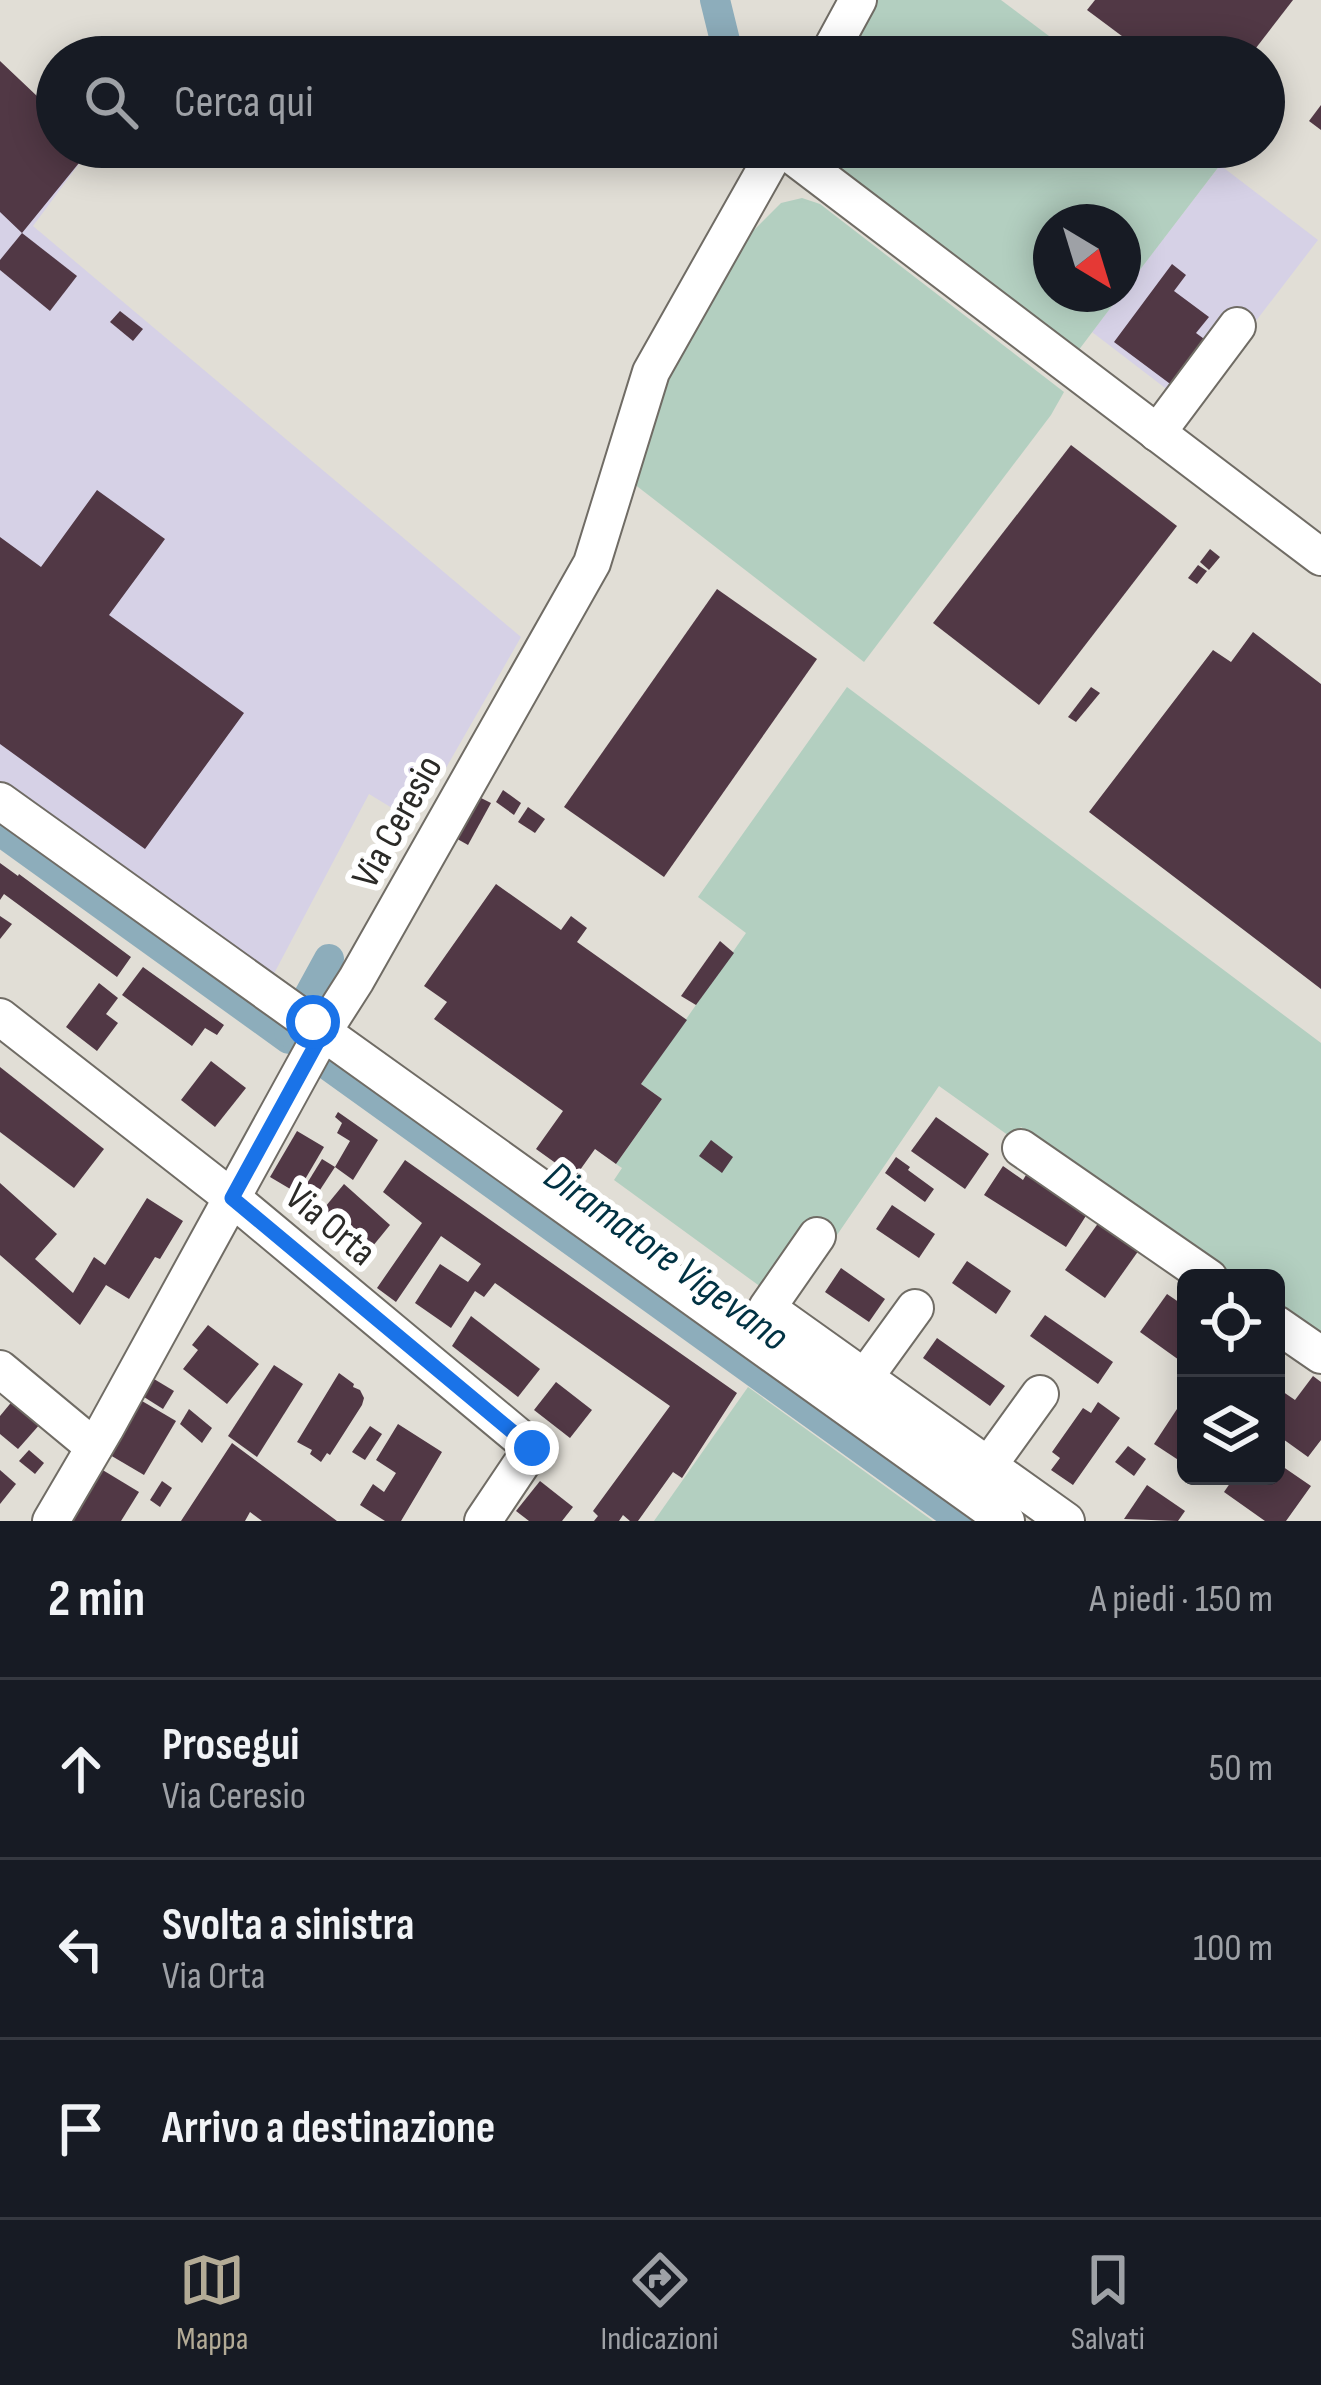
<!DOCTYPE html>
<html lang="it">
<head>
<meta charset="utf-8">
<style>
  :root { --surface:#171b24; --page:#242831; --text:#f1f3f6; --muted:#9ea1a6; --line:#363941; --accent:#b3ab96 }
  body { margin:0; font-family:"Sofia Sans Condensed",sans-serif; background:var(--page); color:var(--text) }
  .controls { position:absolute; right:36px; bottom:36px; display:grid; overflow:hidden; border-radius:18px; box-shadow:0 6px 30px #0003 }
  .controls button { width:108px; height:108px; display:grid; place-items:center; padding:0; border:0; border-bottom:3px solid var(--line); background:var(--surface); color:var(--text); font:60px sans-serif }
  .compass { position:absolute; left:1033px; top:204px; width:108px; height:108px; border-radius:50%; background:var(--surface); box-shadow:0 6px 30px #0003; rotate:142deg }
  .stop { position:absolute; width:36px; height:36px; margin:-27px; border:9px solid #1a73e8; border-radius:50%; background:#fff }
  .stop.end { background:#1a73e8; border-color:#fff; box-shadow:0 3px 12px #0008 }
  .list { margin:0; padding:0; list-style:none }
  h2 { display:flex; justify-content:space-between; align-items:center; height:156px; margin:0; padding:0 48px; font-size:51px }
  h2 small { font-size:39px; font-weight:400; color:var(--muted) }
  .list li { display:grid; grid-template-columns:78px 1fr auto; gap:36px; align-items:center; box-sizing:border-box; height:180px; padding:0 48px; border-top:3px solid var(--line) }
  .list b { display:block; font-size:45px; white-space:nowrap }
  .list p { margin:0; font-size:39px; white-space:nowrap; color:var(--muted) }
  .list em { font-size:39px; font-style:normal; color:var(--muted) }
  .icon { flex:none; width:66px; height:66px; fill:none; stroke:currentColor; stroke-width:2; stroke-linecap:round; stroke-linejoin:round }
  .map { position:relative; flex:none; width:1321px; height:1521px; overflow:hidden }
  .search { position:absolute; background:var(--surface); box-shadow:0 6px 30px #0003; left:36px; right:36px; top:36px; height:132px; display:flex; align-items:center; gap:30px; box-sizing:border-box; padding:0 42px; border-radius:66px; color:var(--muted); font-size:45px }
  .sheet { height:696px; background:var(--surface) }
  nav { display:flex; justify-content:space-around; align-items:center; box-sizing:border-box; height:168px; border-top:3px solid var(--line); background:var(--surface); font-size:33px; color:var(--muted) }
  nav a { display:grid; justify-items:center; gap:6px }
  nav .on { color:var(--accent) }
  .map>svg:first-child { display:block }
  .industrial { fill:#d6d1e6 }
  .green { fill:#b3cfc0 }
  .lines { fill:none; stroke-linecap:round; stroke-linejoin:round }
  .canal { stroke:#8dadbb; stroke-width:30 }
  .building { fill:#513845 }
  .minor-casing { stroke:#706c65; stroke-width:40 }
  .minor { stroke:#fff; stroke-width:36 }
  .route { stroke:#1a73e8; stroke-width:15 }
  .labels { text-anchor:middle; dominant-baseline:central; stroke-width:12; stroke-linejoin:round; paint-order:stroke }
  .street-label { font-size:39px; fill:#2b2a27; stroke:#fff }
  .water-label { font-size:42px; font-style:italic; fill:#013243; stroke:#fff }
</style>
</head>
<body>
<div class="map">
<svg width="1321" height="1521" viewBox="0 0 1321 1521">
  <rect width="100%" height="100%" fill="#e1ded6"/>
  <g class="industrial">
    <path d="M0,63L57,147L90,149L33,226L521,637L415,822L369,794L269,983L0,791Z"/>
    <path d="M1220,165L1318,240L1190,407L1092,332Z"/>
  </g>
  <g class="green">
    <path d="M878,0H1001L1077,57H846Z"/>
    <path d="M821,147H1196L1220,165L1123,292V222H1051V294H1121L1078,351L835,165Z"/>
    <path d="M802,198L820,204L1064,392L1051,415L864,662L629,480L659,396L683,344L753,231L781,203Z"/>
    <path d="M847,687L1321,1043V1345L1276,1312V1278H1229L1021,1127L1012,1138L939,1086L837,1235L815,1221L765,1290L614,1180L622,1168L616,1164L662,1099L641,1084L746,933L698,897Z"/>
    <path d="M748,1387L933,1521H654Z"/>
  </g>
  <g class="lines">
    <g class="canal">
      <path d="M715,0L729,57"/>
      <path d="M0,831L289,1039"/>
      <path d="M289,1032L329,959"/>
      <path d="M322,1061L962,1521"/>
    </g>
  </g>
  <g class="building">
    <path d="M1095,0H1293L1249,57H1150L1087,10Z"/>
    <path d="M0,61L57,115V147H92L22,233L0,212Z"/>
    <path d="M1321,105V130L1309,121Z"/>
    <path d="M22,233L77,276L50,311L0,270V260Z"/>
    <path d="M1172,264L1186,275L1174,291L1209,317L1196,333L1211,344L1177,389L1114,342Z"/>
    <path d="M120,311L143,329L133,341L110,322Z"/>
    <path d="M1071,445L1177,526L1039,705L933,623Z"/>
    <path d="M97,490L165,539L109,615L244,713L145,849L0,744V537L41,567Z"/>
    <path d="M1210,549L1220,557L1209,570L1200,562Z"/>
    <path d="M1198,565L1207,571L1197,584L1188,578Z"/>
    <path d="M717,589L817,659L664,877L564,807Z"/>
    <path d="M1253,632L1321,684V989L1089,812L1213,650L1231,662Z"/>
    <path d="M1091,687L1100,693L1076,722L1068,717Z"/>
    <path d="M503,790L521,803L514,815L496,802Z"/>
    <path d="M475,795L491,803L468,845L452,836Z"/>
    <path d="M528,807L545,819L535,833L518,822Z"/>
    <path d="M0,863L18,876L19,874L131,957L117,977L4,894L0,900Z"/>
    <path d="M496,884L561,930L571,916L587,928L577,942L687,1020L641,1084L662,1099L616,1164L595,1149L575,1177L536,1149L563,1111L434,1019L447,1002L424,986Z"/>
    <path d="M0,916L12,924L0,939Z"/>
    <path d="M720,941L734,953L696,1005L681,996Z"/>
    <path d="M143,967L224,1025L217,1035L205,1028L192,1046L122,995Z"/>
    <path d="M99,983L118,998L106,1014L118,1023L97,1051L66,1027Z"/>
    <path d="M211,1061L246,1088L215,1127L181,1100Z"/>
    <path d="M0,1067L104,1149L74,1188L0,1132Z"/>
    <path d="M338,1112L378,1140L353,1180L335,1167L350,1141L337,1133L342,1123L335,1117Z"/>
    <path d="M936,1117L989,1154L965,1189L911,1151Z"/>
    <path d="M297,1131L324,1147L297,1193L270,1177Z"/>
    <path d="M711,1140L733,1157L722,1173L699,1156Z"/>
    <path d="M896,1157L910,1167L908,1170L934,1189L925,1202L885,1173Z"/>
    <path d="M322,1159L335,1167L318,1193L306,1185Z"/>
    <path d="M405,1160L737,1393L682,1478L673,1472L638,1521H630L623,1515L619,1521H594L598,1516L593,1511L670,1406L495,1283L484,1297L475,1291L451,1328L415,1303L440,1264L468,1282L481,1264L441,1236L396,1302L377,1288L422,1223L383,1192Z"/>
    <path d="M1003,1166L1023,1180L1026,1175L1074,1206L1091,1208L1066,1247L984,1195Z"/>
    <path d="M0,1183L57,1234L35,1259L73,1293L94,1257L105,1265L147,1198L183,1221L160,1259L155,1257L129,1299L106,1285L80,1325L0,1255Z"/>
    <path d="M344,1184L390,1225L368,1252L321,1212Z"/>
    <path d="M892,1205L935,1234L919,1258L876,1229Z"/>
    <path d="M1099,1222L1139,1250L1105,1298L1065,1270Z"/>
    <path d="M967,1261L1011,1291L996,1314L952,1283Z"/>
    <path d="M841,1268L885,1299L869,1322L825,1292Z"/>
    <path d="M1167,1294L1186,1307V1365L1140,1332Z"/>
    <path d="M1045,1315L1113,1362L1098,1384L1030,1336Z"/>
    <path d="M471,1316L540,1369L518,1397L452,1346Z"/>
    <path d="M208,1325L259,1364L227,1404L183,1369L198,1350L192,1345Z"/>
    <path d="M937,1338L1005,1386L990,1406L923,1358Z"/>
    <path d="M274,1365L303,1384L257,1457L228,1436Z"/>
    <path d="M339,1373L354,1384L353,1387L360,1390L364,1398L362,1405L330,1455L327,1453L321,1462L310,1454L312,1450L297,1442Z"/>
    <path d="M1313,1376L1321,1382V1440L1308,1457L1276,1434V1387L1295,1400Z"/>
    <path d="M154,1379L174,1391L163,1409L144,1397Z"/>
    <path d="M556,1382L592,1410L570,1438L534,1410Z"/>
    <path d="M14,1399L41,1423L18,1449L0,1434V1416Z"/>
    <path d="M142,1401L176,1421L144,1475L110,1455Z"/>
    <path d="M1098,1402L1120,1418L1073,1485L1051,1470L1060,1458L1052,1452L1083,1408L1091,1413Z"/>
    <path d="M189,1409L212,1428L202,1443L180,1424Z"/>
    <path d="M1177,1409L1186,1415V1465L1154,1444Z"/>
    <path d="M398,1424L442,1452L401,1521H385L360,1505L373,1484L384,1492L396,1473L376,1460Z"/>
    <path d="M370,1426L382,1434L365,1460L352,1452Z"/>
    <path d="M232,1443L314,1504L337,1521H262L250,1512L245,1521H181Z"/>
    <path d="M1128,1446L1146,1459L1134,1476L1115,1462Z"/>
    <path d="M29,1450L44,1463L35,1474L19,1461Z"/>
    <path d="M1276,1462L1311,1486L1286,1521H1265L1224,1492L1235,1476H1276Z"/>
    <path d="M101,1469L139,1492L121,1521H69Z"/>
    <path d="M0,1470L16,1484L0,1504Z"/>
    <path d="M162,1481L172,1488L160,1507L150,1500Z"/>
    <path d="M540,1481L573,1507L562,1521H529L516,1511Z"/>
    <path d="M1147,1485L1185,1511L1178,1521L1124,1519Z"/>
  </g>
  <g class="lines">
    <g class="minor-casing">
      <g id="minor">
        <path d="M827,57L858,0"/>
        <path d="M781,147L1321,557"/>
        <path d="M1157,433L1237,326"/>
        <path d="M0,801L1006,1521"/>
        <path d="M0,1017L232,1198L532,1448L483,1521"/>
        <path d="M1021,1148L1209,1278"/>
        <path d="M817,1236L767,1308L1066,1521"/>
        <path d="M1276,1324L1321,1355"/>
        <path d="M0,1369L94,1447"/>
        <path d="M865,1377L915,1308"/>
        <path d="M988,1466L1040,1394"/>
        <path d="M51,1521L105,1429L324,1030L356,980L592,563L651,372L778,147"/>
      </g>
    </g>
    <use href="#minor" class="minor"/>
  </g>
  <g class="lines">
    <path class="route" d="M313,1022L324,1030L232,1198L532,1448"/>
  </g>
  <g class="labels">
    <g class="street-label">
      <text transform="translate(398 822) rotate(-61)">Via Ceresio</text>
      <text transform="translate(330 1225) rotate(40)">Via Orta</text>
    </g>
    <g class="water-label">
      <text transform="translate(666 1257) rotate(36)">Diramatore Vigevano</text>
    </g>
  </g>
</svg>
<div class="controls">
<button><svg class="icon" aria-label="locate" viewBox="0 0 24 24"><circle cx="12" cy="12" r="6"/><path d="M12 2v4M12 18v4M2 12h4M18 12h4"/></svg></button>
<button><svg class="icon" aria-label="layers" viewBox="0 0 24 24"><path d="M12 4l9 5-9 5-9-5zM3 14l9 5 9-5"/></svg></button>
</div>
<svg class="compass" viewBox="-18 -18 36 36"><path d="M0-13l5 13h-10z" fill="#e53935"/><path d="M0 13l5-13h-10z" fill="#9ea1a6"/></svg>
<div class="stop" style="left:313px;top:1022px"></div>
<div class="stop end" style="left:532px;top:1448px"></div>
<div class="search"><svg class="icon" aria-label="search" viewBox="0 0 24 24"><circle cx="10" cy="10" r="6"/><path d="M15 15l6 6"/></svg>Cerca qui</div>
</div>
<section class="sheet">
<h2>2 min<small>A piedi · 150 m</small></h2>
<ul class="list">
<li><svg class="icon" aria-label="ahead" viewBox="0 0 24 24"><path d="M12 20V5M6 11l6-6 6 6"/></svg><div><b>Prosegui</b><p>Via Ceresio</p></div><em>50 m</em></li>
<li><svg class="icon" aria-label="left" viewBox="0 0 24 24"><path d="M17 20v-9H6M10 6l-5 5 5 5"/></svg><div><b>Svolta a sinistra</b><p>Via Orta</p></div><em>100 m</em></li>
<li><svg class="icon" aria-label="arrive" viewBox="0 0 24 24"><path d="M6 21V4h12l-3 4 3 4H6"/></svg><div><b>Arrivo a destinazione</b></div></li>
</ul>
</section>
<nav>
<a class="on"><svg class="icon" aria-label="map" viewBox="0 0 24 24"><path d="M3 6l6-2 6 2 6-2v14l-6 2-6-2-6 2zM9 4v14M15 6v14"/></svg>Mappa</a>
<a><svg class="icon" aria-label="directions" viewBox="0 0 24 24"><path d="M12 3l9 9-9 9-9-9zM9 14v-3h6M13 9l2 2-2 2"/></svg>Indicazioni</a>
<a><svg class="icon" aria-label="saved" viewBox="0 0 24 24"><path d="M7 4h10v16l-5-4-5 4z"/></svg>Salvati</a>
</nav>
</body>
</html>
